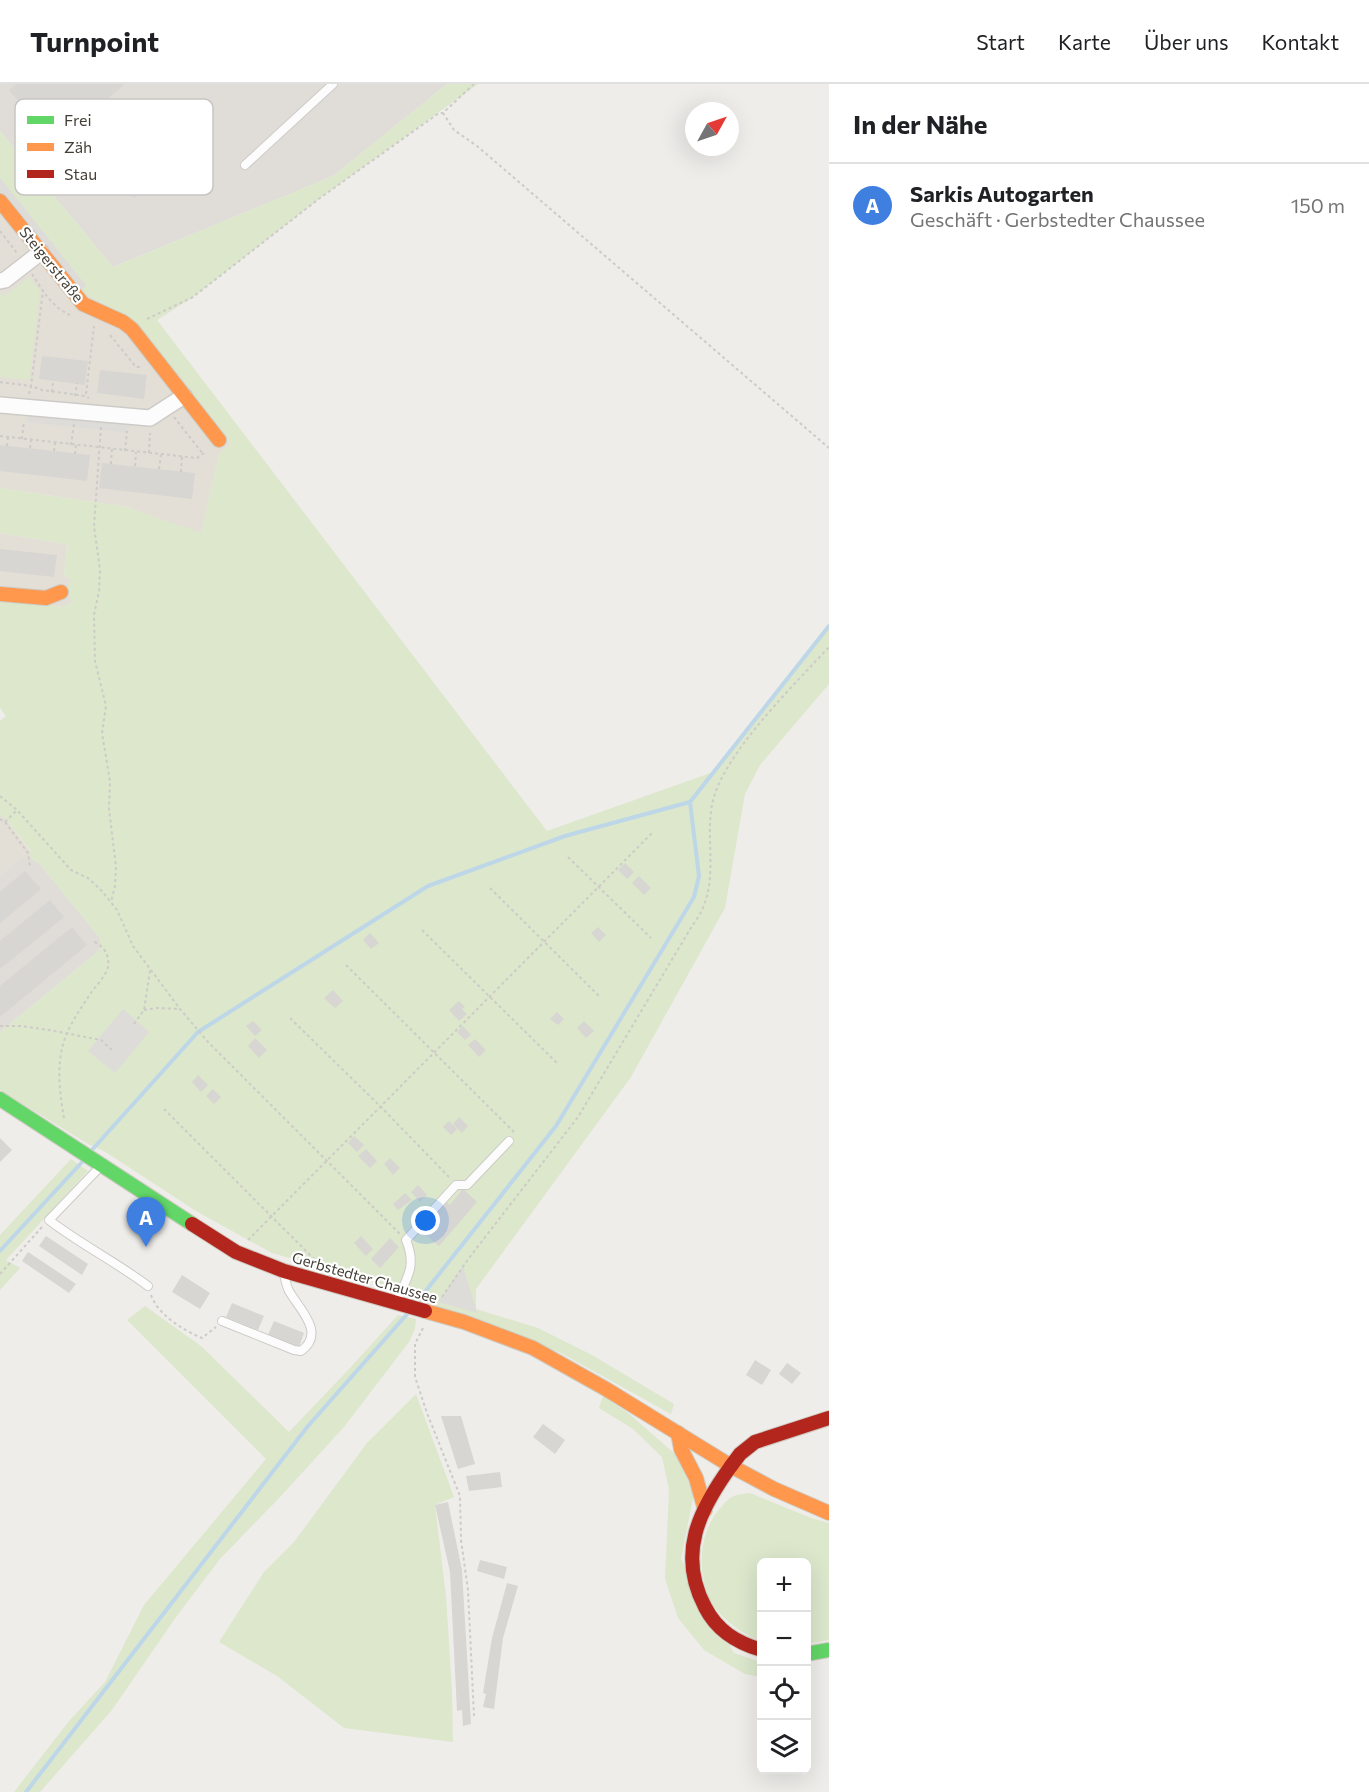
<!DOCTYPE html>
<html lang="de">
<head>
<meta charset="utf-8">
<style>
  :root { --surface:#fff; --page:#f6f6f6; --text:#202124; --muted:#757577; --line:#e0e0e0; --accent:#807c75 }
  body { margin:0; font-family:Commissioner,sans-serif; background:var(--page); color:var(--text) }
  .controls { position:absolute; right:18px; bottom:18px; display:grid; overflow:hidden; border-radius:9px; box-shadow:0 6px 24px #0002 }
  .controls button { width:54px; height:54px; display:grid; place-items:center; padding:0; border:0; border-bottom:2px solid var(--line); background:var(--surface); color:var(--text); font:30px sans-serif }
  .compass { position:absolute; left:685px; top:18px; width:54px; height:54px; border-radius:50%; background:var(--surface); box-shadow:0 6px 24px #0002; rotate:50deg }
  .you { position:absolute; left:426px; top:1137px; width:21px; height:21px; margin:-15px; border:4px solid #fff; border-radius:50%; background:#1a73e8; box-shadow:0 0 0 9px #1a73e833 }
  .badge { display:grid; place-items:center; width:39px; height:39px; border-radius:50%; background:var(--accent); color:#fff; font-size:20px; font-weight:700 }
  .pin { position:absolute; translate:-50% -50px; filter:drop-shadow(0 2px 3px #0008) }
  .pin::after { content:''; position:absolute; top:32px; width:21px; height:18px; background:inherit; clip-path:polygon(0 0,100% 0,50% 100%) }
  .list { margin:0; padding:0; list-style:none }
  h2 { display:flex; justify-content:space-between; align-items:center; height:78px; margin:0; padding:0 24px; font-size:26px }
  h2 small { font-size:20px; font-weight:400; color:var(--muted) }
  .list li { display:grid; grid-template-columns:39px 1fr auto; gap:18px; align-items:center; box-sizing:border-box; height:84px; padding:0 24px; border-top:2px solid var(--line) }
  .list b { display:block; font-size:22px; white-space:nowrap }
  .list p { margin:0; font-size:20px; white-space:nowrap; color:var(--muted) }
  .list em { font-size:20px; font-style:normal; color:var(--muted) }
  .icon { flex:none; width:33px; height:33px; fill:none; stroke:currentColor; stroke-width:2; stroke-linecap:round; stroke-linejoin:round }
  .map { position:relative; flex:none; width:829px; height:1708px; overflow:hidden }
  header { display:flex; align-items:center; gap:36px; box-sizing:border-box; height:84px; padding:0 30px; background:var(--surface); border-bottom:2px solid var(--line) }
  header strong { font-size:28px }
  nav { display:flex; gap:33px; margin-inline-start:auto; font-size:21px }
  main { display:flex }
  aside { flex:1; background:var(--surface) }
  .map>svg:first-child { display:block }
  .residential { fill:#e3dfd7 }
  .industrial { fill:#e0ddd9 }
  .green { fill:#dce7cc }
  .parking { fill:#dedcd9 }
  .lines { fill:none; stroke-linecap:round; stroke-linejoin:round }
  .stream { stroke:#bdd7e9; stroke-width:4 }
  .building { fill:#d8d6d2 }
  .lane-casing { stroke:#cdcbc7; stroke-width:10 }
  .street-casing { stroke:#cdcbc7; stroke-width:18 }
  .fast-casing { stroke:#cdcac1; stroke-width:16 }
  .slow-casing { stroke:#cdcac1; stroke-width:16 }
  .jam-casing { stroke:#cdcac1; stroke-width:16 }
  .path { stroke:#cdcbc7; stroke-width:2; stroke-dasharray:3 3; stroke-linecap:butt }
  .lane { stroke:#fdfcfc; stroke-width:8 }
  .street { stroke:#fdfcfc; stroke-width:15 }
  .fast { stroke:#63d668; stroke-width:14 }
  .slow { stroke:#ff974d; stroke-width:14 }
  .jam { stroke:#b3261e; stroke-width:14 }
  .labels { text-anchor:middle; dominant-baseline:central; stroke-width:4.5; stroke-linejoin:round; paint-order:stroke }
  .street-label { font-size:15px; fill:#443f36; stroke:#fff }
  .key { fill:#fff; stroke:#c7c5c3; stroke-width:1.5 }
  .key-label { font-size:16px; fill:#443f36 }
</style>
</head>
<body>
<header>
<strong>Turnpoint</strong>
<nav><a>Start</a><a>Karte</a><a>Über uns</a><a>Kontakt</a></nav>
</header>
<main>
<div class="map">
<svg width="829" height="1708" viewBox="0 0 829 1708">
  <rect width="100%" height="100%" fill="#efedea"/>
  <g class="residential">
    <path d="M0,94L132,236L231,360L219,370L201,450L127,423L0,404Z"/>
    <path d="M0,449L67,460L64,492L71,495L73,519L63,523L0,514Z"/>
    <path d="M0,731L5,734L30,767L31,775H20L0,791Z"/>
  </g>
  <g class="industrial">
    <path d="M0,0H447L333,92L113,183L0,47Z"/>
    <path d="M20,775H31L38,778L100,854V863L96,869L0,948V791Z"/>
  </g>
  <g class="green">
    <path d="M447,0H478L320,114L193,213L157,236L547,747L716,687L829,542V600L760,681L745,710L725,824L631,993L476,1205V1225L538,1244L592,1271L674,1320L671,1330L561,1269L404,1214L405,1207L272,1169L196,1127L104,1067L88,1060L0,1006V948L96,869L100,863V854L38,778L31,775L30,766L5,734L0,731V637L6,632L0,624V514L63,523L72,519L67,506L71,495L64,492L67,460L0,449V404L127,423L201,449L219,370L231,360L132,236L80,207L86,201L0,94V47L113,183L333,92Z"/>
    <path d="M29,193L40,208L29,296L0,293V208L4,213Z"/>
    <path d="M71,1075L88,1087L6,1176L20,1184L0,1206V1151Z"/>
    <path d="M145,1222L201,1262L289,1348L350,1284L398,1231L416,1235L415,1245L409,1258L344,1343L281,1412L220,1475L176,1533L112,1626L40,1708H14L69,1637L105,1598L144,1521L266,1375L127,1236Z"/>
    <path d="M416,1310L454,1413L435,1421L446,1512L452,1606L453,1658L344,1644L277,1592L219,1558L264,1488L294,1458L367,1359Z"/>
    <path d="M603,1312L628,1329L675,1370L694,1409L681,1475L734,1569L761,1578V1593L745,1590L704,1566L678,1534L665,1495L669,1405L662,1373L633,1345L599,1324Z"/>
    <path d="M750,1409L811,1434L829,1439V1556L807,1560L806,1478H762L761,1557C743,1551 717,1532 709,1514C697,1483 699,1447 722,1422C725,1419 728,1415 732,1413C737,1410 744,1410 750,1409Z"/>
  </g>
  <g class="parking">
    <path d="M0,94L86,202L80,207L0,108Z"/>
    <path d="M28,329L129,341L128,349L27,338Z"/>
    <path d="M123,925L149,948L115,989L88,967Z"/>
    <path d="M463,1182L477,1229L438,1218Z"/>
  </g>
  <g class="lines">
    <g class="stream">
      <path d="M91,1067L198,948L428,802L565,752L690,718"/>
      <path d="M0,1167L83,1077"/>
      <path d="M417,1218L556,1042L694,813L699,792L690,718L829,542"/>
      <path d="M26,1708L308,1342L409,1228"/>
    </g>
  </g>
  <g class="building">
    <path d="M16,0H125L92,28L153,99L134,114L74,44L55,60L9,6Z"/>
    <path d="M42,272L88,277L85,301L39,295Z"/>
    <path d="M100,286L147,291L144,315L97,309Z"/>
    <path d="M0,361L90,371L87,397L0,387Z"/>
    <path d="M102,379L195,389L192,415L99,404Z"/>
    <path d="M0,465L57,471L54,493L0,487Z"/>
    <path d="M625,779L634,788L627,795L618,786Z"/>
    <path d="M25,787L41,805L0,839V808Z"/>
    <path d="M639,792L651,804L644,811L632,799Z"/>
    <path d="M50,816L64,833L0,885V857Z"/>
    <path d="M72,843L87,861L0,933V902Z"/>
    <path d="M598,843L606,851L599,858L591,849Z"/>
    <path d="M370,849L379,859L371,865L363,856Z"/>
    <path d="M333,906L343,917L335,924L324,914Z"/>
    <path d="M459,917L465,923L462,925L467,930L459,937L449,926Z"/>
    <path d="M557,928L564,935L558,941L550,935Z"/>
    <path d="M253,937L262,946L255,952L246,942Z"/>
    <path d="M584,937L594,947L586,954L577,944Z"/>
    <path d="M463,942L471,951L465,956L457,948Z"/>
    <path d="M255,954L267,966L259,974L248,962Z"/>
    <path d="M475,955L486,966L479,973L468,961Z"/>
    <path d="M198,991L208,1001L201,1008L192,998Z"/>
    <path d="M213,1005L221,1013L214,1020L206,1012Z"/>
    <path d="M459,1033L468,1042L462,1049L453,1040Z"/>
    <path d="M449,1037L457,1045L451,1051L443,1043Z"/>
    <path d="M354,1052L364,1061L357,1068L348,1059Z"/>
    <path d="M0,1054L12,1066L0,1078Z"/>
    <path d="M366,1065L377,1077L370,1084L358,1072Z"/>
    <path d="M390,1074L400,1084L393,1091L384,1080Z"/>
    <path d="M418,1101L427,1111L420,1118L411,1108Z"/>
    <path d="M463,1105L477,1118L439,1162L421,1147L446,1118L450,1121Z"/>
    <path d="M405,1109L412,1116L398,1126L393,1120Z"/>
    <path d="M46,1152L88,1180L82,1191L39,1162Z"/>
    <path d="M361,1152L373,1165L366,1172L354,1159Z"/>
    <path d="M390,1154L399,1163L380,1184L371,1175Z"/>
    <path d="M28,1168L76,1200L69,1209L22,1177Z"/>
    <path d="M182,1191L210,1209L200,1225L172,1208Z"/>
    <path d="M232,1219L264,1232L258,1246L226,1233Z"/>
    <path d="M274,1237L304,1249L299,1263L268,1251Z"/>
    <path d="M755,1276L771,1286L762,1301L746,1291Z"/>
    <path d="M787,1279L801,1289L792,1300L779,1290Z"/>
    <path d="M441,1332H461L475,1380L458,1385Z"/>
    <path d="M543,1340L565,1356L555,1370L533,1353Z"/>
    <path d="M500,1388L502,1403L469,1407L466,1392Z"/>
    <path d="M448,1418L462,1486L471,1640L463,1642L462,1626L457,1627L450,1488L435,1421Z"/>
    <path d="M480,1476L507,1483L504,1495L477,1487Z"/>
    <path d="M507,1499L518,1502L503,1554L494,1625L483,1623L486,1610L483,1609L492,1554Z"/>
  </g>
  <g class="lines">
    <g class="lane-casing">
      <g id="lane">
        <path d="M245,81L333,0"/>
        <path d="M100,1083L49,1136C80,1160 116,1178 148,1202"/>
        <path d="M396,1218C407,1194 417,1182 406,1156L456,1101H467L509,1057"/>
        <path d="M222,1237L294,1266L301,1267C326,1249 300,1226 289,1207C286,1201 285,1195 284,1189"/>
      </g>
    </g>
    <g class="street-casing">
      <g id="street">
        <path d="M0,197L5,196L41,168"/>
        <path d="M0,321L150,334L184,312"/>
      </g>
    </g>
    <g class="fast-casing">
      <g id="fast">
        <path d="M0,1015L192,1140"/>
        <path d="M806,1570L829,1566"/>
      </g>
    </g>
    <g class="slow-casing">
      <g id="slow">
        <path d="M0,117L83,220L123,238L132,245L219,356"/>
        <path d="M0,510L46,514L61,508"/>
        <path d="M425,1227L464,1238L533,1264L606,1305L731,1382L774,1405L829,1429"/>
        <path d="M678,1349L681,1365L696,1394L705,1426"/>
      </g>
    </g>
    <g class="jam-casing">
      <g id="jam">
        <path d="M192,1140L236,1168L284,1187L425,1227"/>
        <path d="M731,1382L740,1370L755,1358L829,1334"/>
        <path d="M731,1382C699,1426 677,1470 705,1523C717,1547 737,1559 762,1566"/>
      </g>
    </g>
    <g class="path">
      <path d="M474,0L443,29L454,46L477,62L829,364"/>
      <path d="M0,147L17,169"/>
      <path d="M32,190C43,207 52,223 70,231"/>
      <path d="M147,235L193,213L320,114L439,29H443"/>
      <path d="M110,251L136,283H140"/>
      <path d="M0,298L31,302L43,207"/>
      <path d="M52,308L53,297"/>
      <path d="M29,310L31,302L42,306L85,312L89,314"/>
      <path d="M86,310L94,242"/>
      <path d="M75,312L77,299"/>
      <path d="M174,333L203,370"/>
      <path d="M101,343L94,442L100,486L99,507L94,531L95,577L106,622L102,649L110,697L109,725L116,783L115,802L111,818"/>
      <path d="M0,352L197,374L204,369"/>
      <path d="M22,355L24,337"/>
      <path d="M71,361L74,340"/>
      <path d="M7,362L8,353"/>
      <path d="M30,364L31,356"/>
      <path d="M54,367L55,359"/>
      <path d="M125,367L127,347"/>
      <path d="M149,369L150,349"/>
      <path d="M75,370L76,361"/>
      <path d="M111,380L112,365"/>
      <path d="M135,382L136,368"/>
      <path d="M159,385L161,371"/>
      <path d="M181,388L182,373"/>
      <path d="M0,712L17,726L71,786L88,794L102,807L117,826L133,862L180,925L208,958L400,1150"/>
      <path d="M0,735L5,738L28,769L30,782"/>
      <path d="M5,738L17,726"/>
      <path d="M568,773L651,854"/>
      <path d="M490,804L599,912"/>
      <path d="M422,846L557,979"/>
      <path d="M346,881L514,1048"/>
      <path d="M144,926L157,924L180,925"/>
      <path d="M290,934L381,1023L449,1093"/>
      <path d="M134,940L144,926L150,886"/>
      <path d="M0,942H21L49,946L101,956L112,966"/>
      <path d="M164,1025L317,1178"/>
      <path d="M64,1034C60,1011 57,987 62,964C67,943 81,924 93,906C98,900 106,891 108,883C110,870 103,862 93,857"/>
      <path d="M248,1156L652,749"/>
      <path d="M0,1190L42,1143"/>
      <path d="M151,1211C158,1231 183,1246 202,1254L216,1243"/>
      <path d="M442,1213L469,1174L578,1033L692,842C697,835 703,826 705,818C716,787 706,753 712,721C720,673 795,600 829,563"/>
      <path d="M423,1244L415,1260V1293L427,1329L460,1412L461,1456L468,1506L474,1632"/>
    </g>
    <use href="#lane" class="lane"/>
    <use href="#street" class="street"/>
    <use href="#fast" class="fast"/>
    <use href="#slow" class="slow"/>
    <use href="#jam" class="jam"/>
  </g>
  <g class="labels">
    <g class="street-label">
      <text transform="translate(52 180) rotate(51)">Steigerstraße</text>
      <text transform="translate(365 1193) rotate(16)">Gerbstedter Chaussee</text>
    </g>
  </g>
  <rect x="15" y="15" width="198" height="96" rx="9" class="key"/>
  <rect x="27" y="32" width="27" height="8" fill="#63d668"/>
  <rect x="27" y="59" width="27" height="8" fill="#ff974d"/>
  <rect x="27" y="86" width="27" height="8" fill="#b3261e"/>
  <g class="key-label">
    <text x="64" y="42">Frei</text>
    <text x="64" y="69">Zäh</text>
    <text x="64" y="96">Stau</text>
  </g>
</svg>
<div class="controls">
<button>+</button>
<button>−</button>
<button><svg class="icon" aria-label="locate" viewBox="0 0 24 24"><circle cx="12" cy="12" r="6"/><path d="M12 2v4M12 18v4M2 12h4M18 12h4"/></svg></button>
<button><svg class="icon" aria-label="layers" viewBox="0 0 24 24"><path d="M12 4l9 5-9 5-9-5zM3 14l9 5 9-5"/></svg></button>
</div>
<svg class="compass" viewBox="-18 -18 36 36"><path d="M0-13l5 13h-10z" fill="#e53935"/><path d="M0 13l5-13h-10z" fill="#757577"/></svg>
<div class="you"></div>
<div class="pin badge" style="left:146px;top:1163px;background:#3f7fe0">A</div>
</div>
<aside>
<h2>In der Nähe<small></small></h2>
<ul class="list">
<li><span class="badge" style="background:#3f7fe0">A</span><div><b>Sarkis Autogarten</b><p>Geschäft · Gerbstedter Chaussee</p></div><em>150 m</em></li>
</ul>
</aside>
</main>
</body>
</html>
